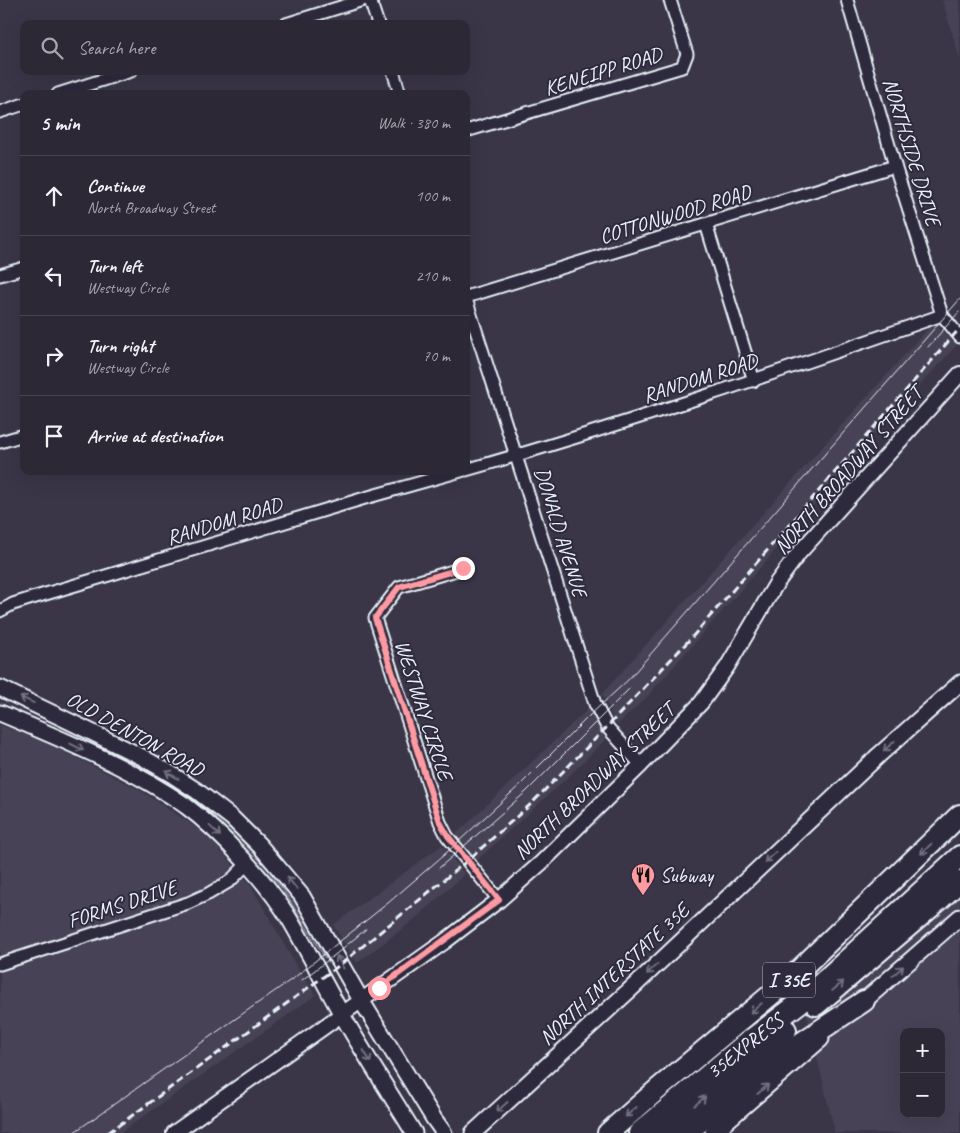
<!DOCTYPE html>
<html lang="en">
<head>
<meta charset="utf-8">
<style>
  :root { --surface:#2c2836; --page:#383442; --text:#f1f3f6; --muted:#a6a6ad; --line:#484451 }
  body { margin:0; font-family:Caveat,sans-serif; background:var(--page); color:var(--text) }
  .controls { position:absolute; right:15px; bottom:15px; display:grid; overflow:hidden; border-radius:10px; box-shadow:0 5px 20px #0002 }
  .controls button { width:45px; height:45px; display:grid; place-items:center; padding:0; border:0; border-bottom:1px solid var(--line); background:var(--surface); color:var(--text); font:25px sans-serif }
  .stop { position:absolute; width:15px; height:15px; margin:-11px; border:4px solid #ff9aa2; border-radius:50%; background:#fff }
  .stop.end { background:#ff9aa2; border-color:#fff; box-shadow:0 1px 5px #0008 }
  .list { margin:0; padding:0; list-style:none }
  h2 { display:flex; justify-content:space-between; align-items:center; height:65px; margin:0; padding:0 20px; font-size:21px }
  h2 small { font-size:16px; font-weight:400; color:var(--muted) }
  .list li { display:grid; grid-template-columns:32px 1fr auto; gap:15px; align-items:center; box-sizing:border-box; height:80px; padding:0 20px; border-top:1px solid var(--line) }
  .list b { display:block; font-size:19px; white-space:nowrap }
  .list p { margin:0; font-size:16px; white-space:nowrap; color:var(--muted) }
  .list em { font-size:16px; font-style:normal; color:var(--muted) }
  .icon { flex:none; width:28px; height:28px; fill:none; stroke:currentColor; stroke-width:2; stroke-linecap:round; stroke-linejoin:round }
  .map { position:relative; flex:none; width:960px; height:1133px; overflow:hidden }
  .search { position:absolute; background:var(--surface); box-shadow:0 5px 20px #0002; left:20px; top:20px; width:450px; height:55px; display:flex; align-items:center; gap:12px; box-sizing:border-box; padding:0 18px; border-radius:10px; color:var(--muted); font-size:19px }
  .panel { position:absolute; background:var(--surface); box-shadow:0 5px 20px #0002; left:20px; top:90px; width:450px; height:385px; border-radius:10px }
  .map>svg:first-child { display:block }
  .built { fill:#464354; fill-rule:evenodd }
  .green { fill:#504e5f; stroke:#9ca0ac }
  .lines { fill:none; stroke-linecap:round; stroke-linejoin:round }
  .minor-casing { stroke:#e8f1f8; stroke-width:15 }
  .tertiary-casing { stroke:#e8f1f8; stroke-width:18 }
  .secondary-casing { stroke:#e8f1f8; stroke-width:19 }
  .motorway-casing { stroke:#e8f1f8; stroke-width:24 }
  .minor { stroke:#2f2a3d; stroke-width:11 }
  .tertiary { stroke:#2f2a3d; stroke-width:14 }
  .secondary { stroke:#2f2a3d; stroke-width:15 }
  .motorway { stroke:#2f2a3d; stroke-width:20 }
  .tram { stroke:#e8f1f8; stroke-width:1 }
  .rail { stroke:#e8f1f8; stroke-width:3; stroke-dasharray:8 4; stroke-linecap:butt }
  .oneway { stroke:#70707e }
  .route { stroke:#ff9aa2; stroke-width:6 }
  .labels { text-anchor:middle; dominant-baseline:central; stroke-width:4; stroke-linejoin:round; paint-order:stroke }
  .shield { fill:#2f2a3d; stroke:#b0b5c0; stroke-width:1 }
  .shield-label { font-size:20px; font-weight:bold; fill:#e8f1f8 }
  .street-label { font-size:21px; fill:#e8f1f8; stroke:#2f2a3d }
  .poi-label { font-size:21px; fill:#e8f1f8; stroke:#2f2a3d; text-anchor:start }
</style>
</head>
<body>
<div class="map">
<svg width="960" height="1133" viewBox="0 0 960 1133">
  <rect width="100%" height="100%" fill="#3a3648"/>
  <filter id="ink" filterUnits="userSpaceOnUse"><feTurbulence type="fractalNoise" baseFrequency=".02" numOctaves="2"/><feDisplacementMap in="SourceGraphic" scale="10" xChannelSelector="R" yChannelSelector="G"/><feConvolveMatrix kernelMatrix="1 2 1 2 8 2 1 2 1" color-interpolation-filters="sRGB"/></filter>
  <g filter="url(#ink)">
    <g class="built">
      <path d="M942,0H960V59Z"/>
      <path d="M933,323L957,345L876,432L780,545L647,697L617,725L602,694Z"/>
      <path d="M588,709L607,738L568,777L475,862L455,835Z"/>
      <path d="M0,725L40,739L138,789L207,835L251,886L297,967L316,995L120,1133H0Z"/>
      <path d="M442,845L465,874L415,919L357,963L333,925Z"/>
      <path d="M953,881L960,887V1133H835L806,1011ZM904,1032H941V1114H904Z"/>
    </g>
    <path class="green" d="M206,806C242,834 273,867 298,905C309,921 318,938 328,955L325,958L282,888L244,848L209,816L204,810Z"/>
    <g class="lines">
      <g class="minor-casing">
        <g id="minor">
          <path d="M370,0L378,24"/>
          <path d="M847,0L895,166L942,315L960,337"/>
          <path d="M286,24L363,0"/>
          <path d="M393,71L400,94"/>
          <path d="M58,94L131,71"/>
          <path d="M0,112L24,104"/>
          <path d="M466,131L682,67L687,54L670,0"/>
          <path d="M706,224L754,381"/>
          <path d="M0,275L24,268"/>
          <path d="M466,297L895,166"/>
          <path d="M466,299L595,704L607,727L641,765"/>
          <path d="M0,442L24,435"/>
          <path d="M466,470C627,424 785,370 942,315"/>
          <path d="M463,568L399,587L375,618L440,822L447,836L499,900"/>
          <path d="M0,611L13,604L29,599L365,498L461,471"/>
          <path d="M0,964L188,903L208,894L230,881L247,864"/>
        </g>
      </g>
      <g class="tertiary-casing">
        <path id="tertiary" d="M174,1133L444,942L499,900L541,863L641,765L701,703L727,667L776,584L799,553L960,374"/>
      </g>
      <g class="secondary-casing">
        <g id="secondary">
          <path d="M0,688L79,726L142,757L171,774L197,791L232,818L260,846L302,896L361,1000L434,1119L444,1133"/>
          <path d="M0,713C61,739 132,768 186,806C221,832 268,883 290,920C308,951 324,983 341,1013C364,1054 390,1093 414,1133"/>
          <path d="M857,1007L960,917"/>
          <path d="M473,1133L633,987L879,755L960,683"/>
          <path d="M713,1133L821,1039"/>
        </g>
      </g>
      <g class="motorway-casing">
        <g id="motorway">
          <path d="M816,1005L938,901L960,881"/>
          <path d="M608,1133L658,1089L791,978L960,815"/>
          <path d="M639,1133L744,1045L802,1001L960,856"/>
          <path d="M663,1133L786,1030"/>
          <path d="M686,1133L786,1053L864,1001"/>
        </g>
      </g>
      <use href="#minor" class="minor"/>
      <use href="#tertiary" class="tertiary"/>
      <use href="#secondary" class="secondary"/>
      <use href="#motorway" class="motorway"/>
      <g class="tram">
        <path d="M928,347L959,312"/>
        <path d="M439,868L527,791L630,688"/>
        <path d="M302,980L336,954L366,929"/>
        <path d="M73,1133L295,977L388,903L445,854L522,783L590,715L628,680L960,299"/>
      </g>
      <path class="rail" d="M108,1133L341,964L467,861L531,804L607,727L693,636L960,328"/>
    </g>
    <defs><path id="oneway-shaft" d="M-6 0H5M1.5-3L5.5 0L1.5 3" fill="none" stroke-width="1.6" stroke-linecap="round" stroke-linejoin="round" transform="scale(1.25)"/></defs>
    <g class="oneway">
      <use href="#oneway-shaft" transform="translate(27 700) rotate(-156)"/>
      <use href="#oneway-shaft" transform="translate(889 746) rotate(138)"/>
      <use href="#oneway-shaft" transform="translate(77 747) rotate(27)"/>
      <use href="#oneway-shaft" transform="translate(172 775) rotate(-149)"/>
      <use href="#oneway-shaft" transform="translate(215 831) rotate(43)"/>
      <use href="#oneway-shaft" transform="translate(926 849) rotate(135)"/>
      <use href="#oneway-shaft" transform="translate(770 857) rotate(137)"/>
      <use href="#oneway-shaft" transform="translate(292 883) rotate(-129)"/>
      <use href="#oneway-shaft" transform="translate(340 962) rotate(-119)"/>
      <use href="#oneway-shaft" transform="translate(652 969) rotate(137)"/>
      <use href="#oneway-shaft" transform="translate(898 971) rotate(-41)"/>
      <use href="#oneway-shaft" transform="translate(838 986) rotate(-40)"/>
      <use href="#oneway-shaft" transform="translate(756 1008) rotate(140)"/>
      <use href="#oneway-shaft" transform="translate(367 1056) rotate(59)"/>
      <use href="#oneway-shaft" transform="translate(763 1089) rotate(-41)"/>
      <use href="#oneway-shaft" transform="translate(700 1101) rotate(-40)"/>
      <use href="#oneway-shaft" transform="translate(502 1107) rotate(138)"/>
      <use href="#oneway-shaft" transform="translate(631 1112) rotate(139)"/>
    </g>
  </g>
  <g class="lines" filter="url(#ink)">
    <path class="route" d="M379,988L499,900L448,836L440,822L375,618L399,587L463,568"/>
  </g>
  <defs>
    <g id="restaurant-pin" transform="scale(1.25)"><path d="M0 17L-7.5 6A9.5 9.5 0 1 1 7.5 6Z" fill="#ff9aa2" stroke="#2f2a3d"/><path d="M-5-6h1v4h1v-4h1v4h1v-4h1v5L-1.5 .5V6h-2V.5L-5-1ZM5-6V6H3V1.5H1.5Q1.5-4 5-6Z" fill="#111"/></g>
  </defs>
  <g fill-rule="evenodd">
    <use href="#restaurant-pin" x="643" y="875"/>
  </g>
  <g class="labels">
    <rect class="shield" x="763" y="962.5" width="52" height="35" rx="4"/>
    <g class="shield-label">
      <text x="789" y="980">I 35E</text>
    </g>
    <g class="street-label">
      <text transform="translate(603 71) rotate(-17)">KENEIPP ROAD</text>
      <text transform="translate(912 152) rotate(73)">NORTHSIDE DRIVE</text>
      <text transform="translate(675 214) rotate(-17)">COTTONWOOD ROAD</text>
      <text transform="translate(700 378) rotate(-18)">RANDOM ROAD</text>
      <text transform="translate(848 470) rotate(-49)">NORTH BROADWAY STREET</text>
      <text transform="translate(224 521) rotate(-17)">RANDOM ROAD</text>
      <text transform="translate(561 532) rotate(73)">DONALD AVENUE</text>
      <text transform="translate(424 710) rotate(72)">WESTWAY CIRCLE</text>
      <text transform="translate(135 734) rotate(29)">OLD DENTON ROAD</text>
      <text transform="translate(594 781) rotate(-44)">NORTH BROADWAY STREET</text>
      <text transform="translate(122 904) rotate(-18)">FORMS DRIVE</text>
      <text transform="translate(614 974) rotate(-43)">NORTH INTERSTATE 35E</text>
      <text transform="translate(745 1046) rotate(-38)">35EXPRESS</text>
    </g>
    <g class="poi-label">
      <text x="660" y="875">Subway</text>
    </g>
  </g>
</svg>
<div class="controls">
<button>+</button>
<button>−</button>
</div>
<div class="stop" style="left:379px;top:988px"></div>
<div class="stop end" style="left:463px;top:568px"></div>
<div class="search"><svg class="icon" aria-label="search" viewBox="0 0 24 24"><circle cx="10" cy="10" r="6"/><path d="M15 15l6 6"/></svg>Search here</div>
<section class="panel">
<h2>5 min<small>Walk · 380 m</small></h2>
<ul class="list">
<li><svg class="icon" aria-label="ahead" viewBox="0 0 24 24"><path d="M12 20V5M6 11l6-6 6 6"/></svg><div><b>Continue</b><p>North Broadway Street</p></div><em>100 m</em></li>
<li><svg class="icon" aria-label="left" viewBox="0 0 24 24"><path d="M17 20v-9H6M10 6l-5 5 5 5"/></svg><div><b>Turn left</b><p>Westway Circle</p></div><em>210 m</em></li>
<li><svg class="icon" aria-label="right" viewBox="0 0 24 24"><path d="M7 20v-9h11M14 6l5 5-5 5"/></svg><div><b>Turn right</b><p>Westway Circle</p></div><em>70 m</em></li>
<li><svg class="icon" aria-label="arrive" viewBox="0 0 24 24"><path d="M6 21V4h12l-3 4 3 4H6"/></svg><div><b>Arrive at destination</b></div></li>
</ul>
</section>
</div>
</body>
</html>
